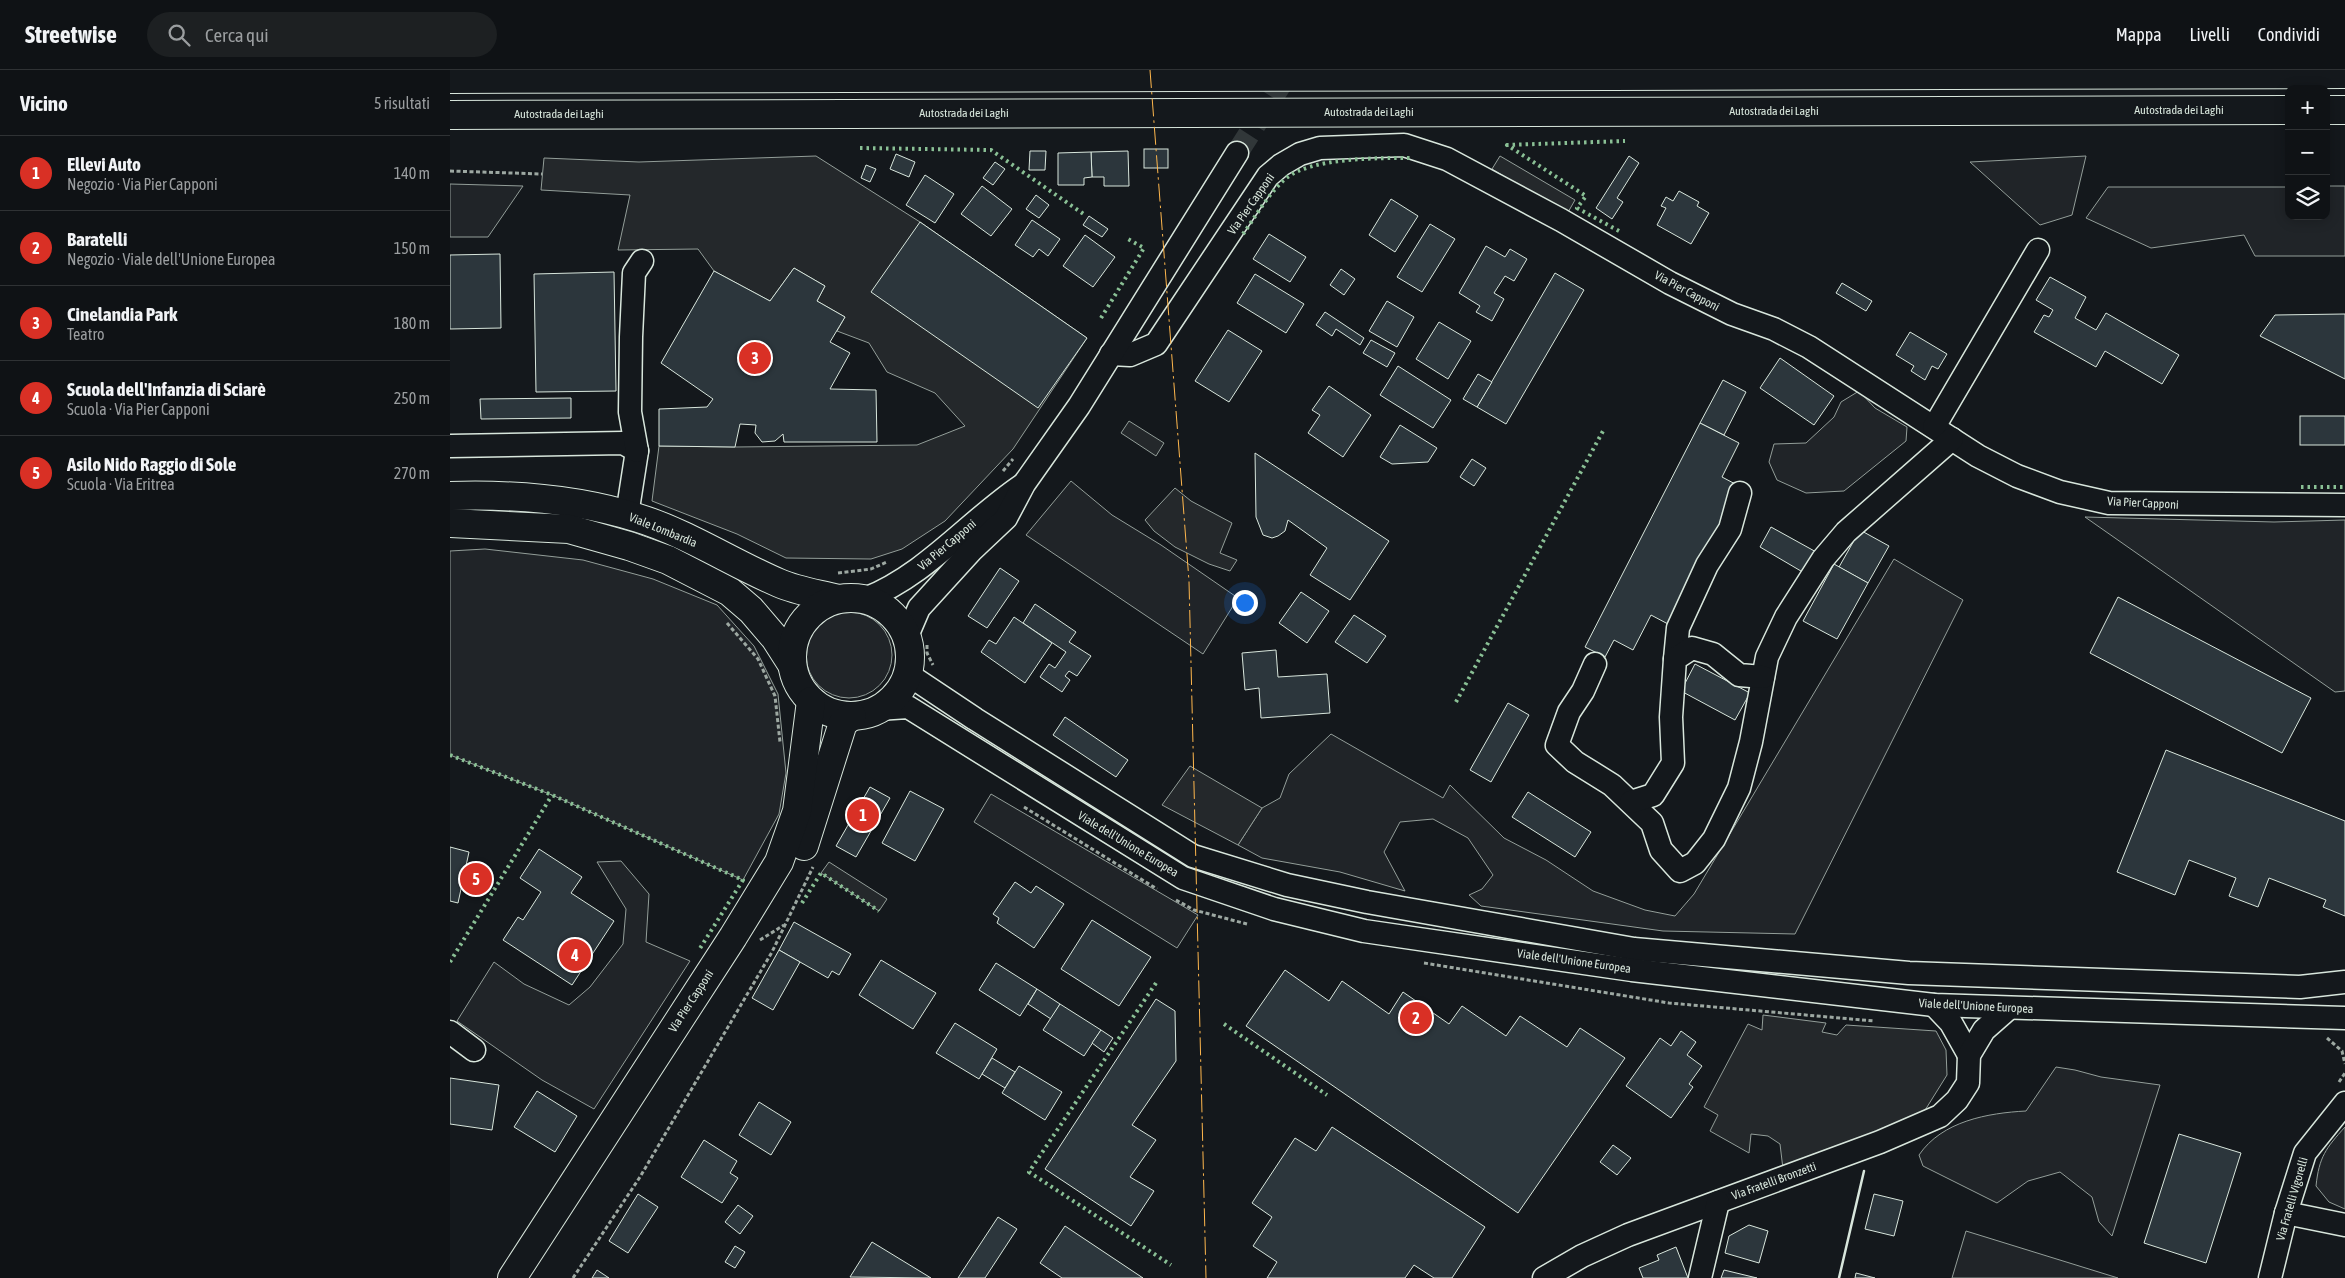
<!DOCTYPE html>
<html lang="it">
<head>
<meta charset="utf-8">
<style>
  :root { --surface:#0f1215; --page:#1d2022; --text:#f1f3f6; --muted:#9b9ea0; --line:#2f3234; --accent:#d93025 }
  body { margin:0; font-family:"Asap Condensed",sans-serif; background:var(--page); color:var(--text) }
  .controls { position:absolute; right:15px; top:15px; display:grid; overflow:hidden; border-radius:10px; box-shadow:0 2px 12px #0003 }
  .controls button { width:45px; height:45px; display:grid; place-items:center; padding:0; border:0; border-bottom:1px solid var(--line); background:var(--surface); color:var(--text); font:25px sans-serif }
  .you { position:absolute; left:794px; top:532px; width:18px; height:18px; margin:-12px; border:4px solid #fff; border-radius:50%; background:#1a73e8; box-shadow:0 0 0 8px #1a73e833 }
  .badge { display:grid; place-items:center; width:32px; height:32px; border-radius:50%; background:var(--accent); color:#fff; font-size:16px; font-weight:700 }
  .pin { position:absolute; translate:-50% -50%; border:2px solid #fff; box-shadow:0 1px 5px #0006 }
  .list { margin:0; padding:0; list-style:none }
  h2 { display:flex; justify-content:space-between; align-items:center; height:65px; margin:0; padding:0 20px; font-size:21px }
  h2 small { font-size:16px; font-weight:400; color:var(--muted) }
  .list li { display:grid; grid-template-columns:32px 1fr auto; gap:15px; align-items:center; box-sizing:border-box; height:75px; padding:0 20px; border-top:1px solid var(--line) }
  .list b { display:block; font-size:19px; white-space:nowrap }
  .list p { margin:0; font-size:16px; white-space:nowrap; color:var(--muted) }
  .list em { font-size:16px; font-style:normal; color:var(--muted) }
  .icon { flex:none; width:28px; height:28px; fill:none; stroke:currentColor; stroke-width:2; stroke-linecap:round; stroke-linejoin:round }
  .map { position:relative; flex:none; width:1895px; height:1208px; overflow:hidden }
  header { display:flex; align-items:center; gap:30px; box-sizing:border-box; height:70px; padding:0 25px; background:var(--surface); border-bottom:1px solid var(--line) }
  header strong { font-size:24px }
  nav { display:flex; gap:28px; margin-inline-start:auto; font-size:18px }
  .search { width:350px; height:45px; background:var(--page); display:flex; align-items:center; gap:12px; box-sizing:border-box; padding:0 18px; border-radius:28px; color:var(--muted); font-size:19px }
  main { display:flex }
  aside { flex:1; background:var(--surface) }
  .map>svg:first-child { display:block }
  .green { fill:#202428; stroke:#939e99 }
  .parking { fill:#24282b; stroke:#939e99 }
  .building { fill:#2c363c; stroke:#d8e6dc }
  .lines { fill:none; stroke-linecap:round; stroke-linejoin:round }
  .minor-tunnel { stroke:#313739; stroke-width:22; stroke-dasharray:22 11; stroke-linecap:butt }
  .minor-casing { stroke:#d8e6dc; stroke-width:25 }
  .major-casing { stroke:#d8e6dc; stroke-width:30 }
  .highway-casing { stroke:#d8e6dc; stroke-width:30 }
  .path { stroke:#9da8a2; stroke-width:3; stroke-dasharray:4 2.5; stroke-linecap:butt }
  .minor { stroke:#14181c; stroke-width:22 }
  .major { stroke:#14181c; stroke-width:28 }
  .highway { stroke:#14181c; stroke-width:28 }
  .hedge { stroke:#8ac095; stroke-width:4; stroke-dasharray:2.5 4; stroke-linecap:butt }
  .wall { stroke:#d8e6dc; stroke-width:2.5 }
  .power { stroke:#ffb74d; stroke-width:1; stroke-dasharray:18 4 2.5 4; stroke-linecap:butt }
  .labels { text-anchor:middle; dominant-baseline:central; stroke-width:4; stroke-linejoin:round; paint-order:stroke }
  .street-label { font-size:12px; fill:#d8e6dc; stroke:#14181c }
</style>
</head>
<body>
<header>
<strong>Streetwise</strong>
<div class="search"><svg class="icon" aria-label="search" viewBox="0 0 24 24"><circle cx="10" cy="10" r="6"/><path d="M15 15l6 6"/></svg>Cerca qui</div>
<nav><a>Mappa</a><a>Livelli</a><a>Condividi</a></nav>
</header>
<main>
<aside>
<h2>Vicino<small>5 risultati</small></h2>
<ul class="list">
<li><span class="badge">1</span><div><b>Ellevi Auto</b><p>Negozio · Via Pier Capponi</p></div><em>140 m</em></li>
<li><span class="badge">2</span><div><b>Baratelli</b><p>Negozio · Viale dell'Unione Europea</p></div><em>150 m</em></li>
<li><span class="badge">3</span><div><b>Cinelandia Park</b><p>Teatro</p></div><em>180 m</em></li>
<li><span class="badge">4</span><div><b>Scuola dell'Infanzia di Sciarè</b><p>Scuola · Via Pier Capponi</p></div><em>250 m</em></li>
<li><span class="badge">5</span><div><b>Asilo Nido Raggio di Sole</b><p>Scuola · Via Eritrea</p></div><em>270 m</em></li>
</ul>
</aside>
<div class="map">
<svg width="1895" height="1208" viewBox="0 0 1895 1208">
  <rect width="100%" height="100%" fill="#14181c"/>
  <g class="green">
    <path d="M1636,86L1622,145L1590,155L1520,92Z"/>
    <path d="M0,114L73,116L38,167H0Z"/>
    <path d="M1876,116H1895V186H1805L1794,165L1701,178L1636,148L1658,117H1839V146H1876Z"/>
    <path d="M1409,321L1425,338L1457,357L1456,371L1394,421L1356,423L1327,410L1319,392L1324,374L1356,373L1384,347L1391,332Z"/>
    <path d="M621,411L662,445L711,475L788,528L753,584L576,465Z"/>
    <path d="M1635,447L1824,452L1895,450V621L1885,622Z"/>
    <path d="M35,479L133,490L203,509L267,535L304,576L328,624L336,703L329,744L293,810L102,725L0,685V481Z"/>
    <path d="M1444,489L1513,530L1345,864L1213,861L1031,836L1019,825L1032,819L1043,805L1018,768L983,749L950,752L934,782L955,821L890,802L812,788L788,775L812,738L830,728L839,704L881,664L993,728L1000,715L1054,768L1096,790L1143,821L1195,840L1225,846L1244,824Z"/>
    <circle cx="399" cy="585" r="43"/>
    <path d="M541,724L748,845L727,878L524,752Z"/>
    <path d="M171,791L199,824L196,872L240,891L144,1039L92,1010L7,951L44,892L74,914L119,935L140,917L173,874L176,839L147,792Z"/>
    <path d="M1606,997L1625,1000L1651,1007L1710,1015L1662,1166L1649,1152L1642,1127L1610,1102L1578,1111L1547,1133L1473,1096L1469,1085C1492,1051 1538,1043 1576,1041Z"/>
    <path d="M1895,1057V1139L1879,1132L1866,1116C1869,1087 1876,1078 1895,1057Z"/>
    <path d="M1516,1161L1668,1208H1502Z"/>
  </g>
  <g class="parking">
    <path d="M366,86L470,152L637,268L563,379L495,451L452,479L421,489L336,488L287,464L202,431L209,376L285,377L467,375L515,356L485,323L437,302L419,273L387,261L395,247L367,231L375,216L344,198L320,231L264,201L248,179L168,180L180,125L91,120L94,88L189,92Z"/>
    <path d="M1050,86L1125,130L1117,144L1042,99Z"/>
    <path d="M679,351L714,373L706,386L671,363Z"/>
    <path d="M725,418L741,431L782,453L770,483L787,490L780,501L759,494L725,477L704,461L695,450Z"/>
    <path d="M740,696L812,738L788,775L712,735Z"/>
    <path d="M379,792L437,829L429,841L371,803Z"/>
    <path d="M1313,945L1376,953L1372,962L1387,965L1396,955L1486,961L1496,980L1497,1005L1472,1045L1333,1099L1330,1074L1318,1066L1301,1064L1299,1083L1260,1061L1268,1045L1254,1037L1298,954L1312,960Z"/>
  </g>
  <g class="building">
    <rect x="694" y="79" width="24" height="19"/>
    <path d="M580,81H596L595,100H579Z"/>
    <path d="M678,81L679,116H654V107H642L641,82Z"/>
    <path d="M641,82L642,107L634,108V115H608V83Z"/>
    <path d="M446,84L465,92L459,107L440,99Z"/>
    <path d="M1179,86L1189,93L1167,128L1173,132L1162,149L1146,138Z"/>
    <path d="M545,92L555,99L543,115L533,108Z"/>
    <path d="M416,95L426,99L420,112L411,108Z"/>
    <path d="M475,105L504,124L485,153L456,135Z"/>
    <path d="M532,116L562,139L541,166L511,144Z"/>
    <path d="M1229,121L1249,132L1247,136L1259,143L1241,174L1207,155L1216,138L1211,136L1216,127L1223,131Z"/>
    <path d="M586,125L599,135L589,148L576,139Z"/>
    <path d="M941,129L968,146L945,182L919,165Z"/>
    <path d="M639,146L658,159L652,167L633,155Z"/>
    <path d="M582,150L610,169L598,186L589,179L583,187L565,175Z"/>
    <path d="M470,152L637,268L588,338L421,222Z"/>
    <path d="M980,154L1005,169L972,222L947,207Z"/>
    <path d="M819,164L856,187L840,212L803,189Z"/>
    <path d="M635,165L665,187L643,217L613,196Z"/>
    <path d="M1036,176L1055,187L1060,179L1077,189L1064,211L1055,206L1044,223L1054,229L1042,251L1026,242L1030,236L1009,223Z"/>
    <path d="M50,184L51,258L0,259V185Z"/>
    <path d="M344,198L375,216L367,231L395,247L380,272L400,283L380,319L426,320L427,372H334L333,364L325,371L312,372L305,363L306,355L290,354L285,377L209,376V339L257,337L263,329L211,293L264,201L320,231Z"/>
    <path d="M891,199L905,209L894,225L880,215Z"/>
    <path d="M164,202L166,321L86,322L84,204Z"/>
    <path d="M1105,203L1134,220L1056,354L1027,337Z"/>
    <path d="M805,204L854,234L836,263L787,233Z"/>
    <path d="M1600,207L1636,227L1625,248L1646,260L1656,243L1729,285L1712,314L1655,281L1646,297L1584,262L1594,245L1599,247L1603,240L1586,230Z"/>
    <path d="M1392,213L1422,231L1416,241L1386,223Z"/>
    <path d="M937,231L964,247L947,277L919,261Z"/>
    <path d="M875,242L914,268L910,275L886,259L882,266L866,255Z"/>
    <path d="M1895,244V309L1810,266L1825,245Z"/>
    <path d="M989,252L1021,271L998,309L966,289Z"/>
    <path d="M778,260L812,281L779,332L745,311Z"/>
    <path d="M1460,262L1497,284L1488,299L1482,296L1475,310L1461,301L1464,296L1446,285Z"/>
    <path d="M921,270L945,283L937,297L913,283Z"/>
    <path d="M1330,288L1384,326L1364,355L1310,318Z"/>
    <path d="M948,296L1001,330L983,358L930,325Z"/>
    <path d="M1028,304L1042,312L1027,337L1013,329Z"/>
    <path d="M1273,310L1296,322L1274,365L1250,353Z"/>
    <path d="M879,316L921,345L893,387L858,363L870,345L862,340Z"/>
    <path d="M121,328V348L31,349L30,329Z"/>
    <rect x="1850" y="346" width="45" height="29"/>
    <path d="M1250,353L1289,373L1272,407L1289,416L1218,554L1201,545L1183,580L1164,570L1155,587L1135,577Z"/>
    <path d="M950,355L987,378L978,392L942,394L930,387Z"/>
    <path d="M805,383L939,471L900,530L860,505L877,478L838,450L835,461L828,466L822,468L813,465L806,447Z"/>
    <path d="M1022,389L1036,398L1024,416L1010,407Z"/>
    <path d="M1321,457L1368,483L1356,504L1310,477Z"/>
    <path d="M1410,460L1439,476L1418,513L1389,497Z"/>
    <path d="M1384,494L1418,513L1387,569L1353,551Z"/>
    <path d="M550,498L569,511L537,558L518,546Z"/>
    <path d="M851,522L879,541L857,573L829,553Z"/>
    <path d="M1668,527L1861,628L1832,683L1640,583Z"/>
    <path d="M585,534L626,562L619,572L641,586L627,606L619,601L615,606L620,610L612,622L590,607L599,594L605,598L616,582L573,553Z"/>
    <path d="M904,545L936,566L917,593L885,572Z"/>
    <path d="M564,547L602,573L575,613L531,582L539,570L546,574Z"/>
    <path d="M826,580L828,607L877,604L880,643L811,648L809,618L795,620L792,583Z"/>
    <path d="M1245,594L1300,623L1285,650L1231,621Z"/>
    <path d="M1058,633L1079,645L1041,712L1020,700Z"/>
    <path d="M615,647L678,690L666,707L603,665Z"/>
    <path d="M1716,680L1895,751V846L1873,837L1876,830L1819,808L1808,837L1779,826L1786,808L1739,790L1725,825L1667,802Z"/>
    <path d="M420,717L440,728L406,787L386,776Z"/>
    <path d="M460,721L494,739L465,791L432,773Z"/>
    <path d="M1078,722L1141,762L1125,787L1062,747Z"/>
    <path d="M0,777L19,782L8,833L0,831Z"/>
    <path d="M89,779L132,807L121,823L164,851L122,915L53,870L68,847L73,850L91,822L70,808Z"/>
    <path d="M565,812L581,823L586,816L614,834L584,878L547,853L549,848L543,844Z"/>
    <path d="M642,850L701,887L669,936L611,899Z"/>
    <path d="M344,852L401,884L389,905L382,901L378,908L329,880Z"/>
    <path d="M329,880L350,892L323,940L302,928Z"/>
    <path d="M431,890L486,923L463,959L409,925Z"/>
    <path d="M546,893L587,919L570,946L529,920Z"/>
    <path d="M835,900L879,931L892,911L939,944L953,922L999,954L1012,936L1056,966L1070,946L1117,977L1130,958L1175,988L1068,1143L796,956Z"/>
    <path d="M587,919L610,934L601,949L578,934Z"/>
    <path d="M706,929L725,941L726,991L682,1055L706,1070L680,1107L704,1121L681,1156L595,1099Z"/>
    <path d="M610,934L651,960L634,986L593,960Z"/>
    <path d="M505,953L547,979L529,1009L486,983Z"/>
    <path d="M651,960L663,968L654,982L642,973Z"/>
    <path d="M1231,961L1246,972L1237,985L1252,996L1239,1014L1243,1017L1221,1048L1176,1016L1210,968L1221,976Z"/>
    <path d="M542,988L565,1002L555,1018L532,1004Z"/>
    <path d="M569,996L612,1022L595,1050L552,1023Z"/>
    <path d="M0,1008L49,1015L42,1060L0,1054Z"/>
    <path d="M87,1021L127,1046L105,1082L64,1057Z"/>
    <path d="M309,1032L341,1052L321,1085L289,1065Z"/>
    <path d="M882,1057L1035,1157L1002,1208H984L964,1195L955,1208H817L827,1192L803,1176L822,1147L802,1133L845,1068L866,1081Z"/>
    <path d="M1729,1064L1791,1083L1756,1193L1694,1173Z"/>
    <path d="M254,1070L287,1091L280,1103L288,1108L272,1133L231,1107Z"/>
    <path d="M1163,1075L1181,1088L1167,1105L1150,1092Z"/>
    <path d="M188,1124L208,1137L178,1183L159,1171Z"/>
    <path d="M1424,1124L1453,1131L1444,1166L1415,1159Z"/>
    <path d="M288,1135L303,1146L290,1164L275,1152Z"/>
    <path d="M548,1147L567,1159L535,1208H508Z"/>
    <path d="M1299,1155L1318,1161L1309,1193L1275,1183L1279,1166Z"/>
    <path d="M615,1156L693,1208H612L590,1193Z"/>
    <path d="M422,1172L481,1208L400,1207Z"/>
    <path d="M285,1176L295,1182L285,1198L275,1192Z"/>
    <path d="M1226,1177L1238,1208H1193L1189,1198L1209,1190L1207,1185Z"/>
    <path d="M147,1200L159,1208H142Z"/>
    <path d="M1274,1200L1307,1208H1271Z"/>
    <path d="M1406,1203L1425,1208H1405Z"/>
  </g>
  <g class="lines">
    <path class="minor-tunnel" d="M787,83L840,0"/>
    <g class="minor-casing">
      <g id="minor">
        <path d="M661,284L680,285L706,274L818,106L831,95L850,84L870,78L954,75L997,89L1111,150L1220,213L1282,244L1324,259L1359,277L1528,386L1567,406L1610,422L1659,433L1895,435"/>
        <path d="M1484,357L1588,180"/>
        <path d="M0,376L173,373L187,381L177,445"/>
        <path d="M187,381L180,342L181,267L184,203L192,191"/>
        <path d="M415,529C476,505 518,452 571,416"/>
        <path d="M457,566L469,538L521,481L556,448L574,414L629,336L787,83"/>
        <path d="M1225,589L1228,558L1257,495L1280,459L1290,423"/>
        <path d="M1145,594L1133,621L1119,642L1107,675L1125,692L1162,715L1202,753L1211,780L1230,801L1245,793L1264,769L1289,718L1301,672L1317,587L1336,547L1373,489L1396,462L1502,369"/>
        <path d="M458,602L465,609L525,649L743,786L837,815L917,832L1184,879L1459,903L1850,917L1895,912"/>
        <path d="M428,639L458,637L733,808L824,839L914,861L1182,900L1484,935L1895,948"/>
        <path d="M1181,732L1203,725L1223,693L1221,647L1225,589L1242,578L1263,584L1289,605L1313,607"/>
        <path d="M1484,935L1501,953L1519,985"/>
        <path d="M0,962L24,980"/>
        <path d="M1836,1143L1895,1155"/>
        <path d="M1094,1208L1132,1186L1178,1165L1430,1072L1490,1046L1507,1030L1518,1013L1519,985L1534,960L1559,938"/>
        <path d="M1250,1208L1268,1132"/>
        <path d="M1820,1208L1836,1143L1855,1083L1895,1033"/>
      </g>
    </g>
    <g class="major-casing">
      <g id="major">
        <path d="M0,426C63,424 128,429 188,448C237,463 282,493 329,513C347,521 369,524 388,529"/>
        <path d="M0,453L119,459L179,476L218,490L280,522L301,540L325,568L341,593"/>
        <circle cx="401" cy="587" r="59"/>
        <path d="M354,776L393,653L402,646"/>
        <path d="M62,1208L283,867L329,792L347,741L361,631"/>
      </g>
    </g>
    <g class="highway-casing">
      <g id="highway">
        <path d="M0,9L1895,4"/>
        <path d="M1876,40H1895"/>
        <path d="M0,45L1839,40"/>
      </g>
    </g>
    <g class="path">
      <path d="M0,101L92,104"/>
      <path d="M553,401L563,389"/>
      <path d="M388,503L421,499L437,492"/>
      <path d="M277,553L308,589L325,626L330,672"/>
      <path d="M477,575V583L483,595"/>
      <path d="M574,737L707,819"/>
      <path d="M726,830L744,840L797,854"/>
      <path d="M310,870L334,855"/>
      <path d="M974,893L1219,933L1424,951"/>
      <path d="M1877,968L1892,981L1895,994"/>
      <path d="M1889,1012L1895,1003"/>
      <path d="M123,1208L190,1107L322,882L363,797"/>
    </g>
    <use href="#minor" class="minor"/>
    <use href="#major" class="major"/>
    <use href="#highway" class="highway"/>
    <g class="hedge">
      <path d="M410,78L541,80L635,145"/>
      <path d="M1169,161L1127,138L1136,126L1057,75L1175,71"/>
      <path d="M793,164C806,146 818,124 835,109C861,87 930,88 963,88"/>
      <path d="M651,248L694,178L678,169"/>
      <path d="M1851,417H1895"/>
      <path d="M1006,632L1153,361"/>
      <path d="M0,685L102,725L293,810L249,880"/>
      <path d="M352,833L371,803L429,841"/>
      <path d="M0,892L102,725"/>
      <path d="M706,913L579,1102L721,1195"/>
      <path d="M774,954L877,1025"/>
    </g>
    <path class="wall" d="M1389,1208L1414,1101"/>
    <path class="power" d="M700,0L739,511L756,1208"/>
  </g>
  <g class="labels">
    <g class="street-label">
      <text x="1729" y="40">Autostrada dei Laghi</text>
      <text x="1324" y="41">Autostrada dei Laghi</text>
      <text x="919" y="42">Autostrada dei Laghi</text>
      <text x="514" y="43">Autostrada dei Laghi</text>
      <text x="109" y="44">Autostrada dei Laghi</text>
      <text transform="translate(801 134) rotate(-55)">Via Pier Capponi</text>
      <text transform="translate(1237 221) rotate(28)">Via Pier Capponi</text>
      <text transform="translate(1693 433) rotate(3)">Via Pier Capponi</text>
      <text transform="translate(213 460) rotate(22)">Viale Lombardia</text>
      <text transform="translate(497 475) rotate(-40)">Via Pier Capponi</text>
      <text transform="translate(678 774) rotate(31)">Viale dell'Unione Europea</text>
      <text transform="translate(1124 891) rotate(8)">Viale dell'Unione Europea</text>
      <text transform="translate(241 931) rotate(-57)">Via Pier Capponi</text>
      <text transform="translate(1526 936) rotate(3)">Viale dell'Unione Europea</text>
      <text transform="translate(1324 1111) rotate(-20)">Via Fratelli Bronzetti</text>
      <text transform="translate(1842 1129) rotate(-74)">Via Fratelli Vigorelli</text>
    </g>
  </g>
</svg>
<div class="controls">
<button>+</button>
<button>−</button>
<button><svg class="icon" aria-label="layers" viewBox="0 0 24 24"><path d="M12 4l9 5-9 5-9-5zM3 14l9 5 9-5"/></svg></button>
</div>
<div class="you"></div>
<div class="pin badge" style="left:413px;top:745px">1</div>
<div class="pin badge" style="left:966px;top:948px">2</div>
<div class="pin badge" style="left:305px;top:288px">3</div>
<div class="pin badge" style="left:125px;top:885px">4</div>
<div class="pin badge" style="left:26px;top:809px">5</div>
</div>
</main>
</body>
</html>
